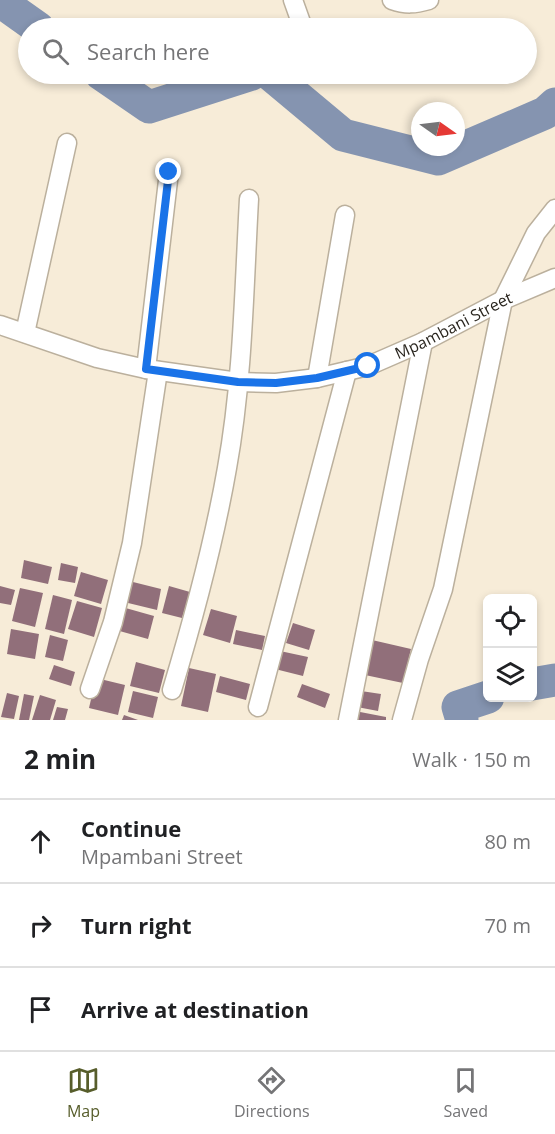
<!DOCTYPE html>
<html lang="en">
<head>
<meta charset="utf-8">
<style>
  :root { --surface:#fff; --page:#f2f2f2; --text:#202124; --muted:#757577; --line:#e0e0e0; --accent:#575d2b }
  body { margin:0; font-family:"Open Sans",sans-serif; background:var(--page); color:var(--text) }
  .controls { position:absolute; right:18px; bottom:18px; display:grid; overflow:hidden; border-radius:9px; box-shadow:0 3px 9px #0003 }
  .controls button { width:54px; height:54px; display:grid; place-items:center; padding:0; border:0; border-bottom:2px solid var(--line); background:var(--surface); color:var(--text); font:30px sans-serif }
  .compass { position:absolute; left:411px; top:102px; width:54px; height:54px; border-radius:50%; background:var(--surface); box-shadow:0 3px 9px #0003; rotate:104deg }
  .stop { position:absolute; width:18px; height:18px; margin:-14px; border:4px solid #1a73e8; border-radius:50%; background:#fff }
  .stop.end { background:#1a73e8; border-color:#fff; box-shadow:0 2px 6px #0008 }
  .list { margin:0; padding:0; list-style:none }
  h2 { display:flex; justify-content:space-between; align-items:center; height:78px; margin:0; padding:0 24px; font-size:26px }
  h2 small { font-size:20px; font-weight:400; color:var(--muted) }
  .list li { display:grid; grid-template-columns:39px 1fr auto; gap:18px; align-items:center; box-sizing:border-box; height:84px; padding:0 24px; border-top:2px solid var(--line) }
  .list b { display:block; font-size:22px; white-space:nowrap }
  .list p { margin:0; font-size:20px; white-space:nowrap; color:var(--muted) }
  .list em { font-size:20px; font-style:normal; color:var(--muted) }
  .icon { flex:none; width:33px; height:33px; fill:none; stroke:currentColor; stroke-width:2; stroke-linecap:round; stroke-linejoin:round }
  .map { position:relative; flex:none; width:555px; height:720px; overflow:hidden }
  .search { position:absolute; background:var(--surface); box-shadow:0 3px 9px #0003; left:18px; right:18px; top:18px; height:66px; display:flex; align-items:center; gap:15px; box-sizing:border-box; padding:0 21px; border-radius:33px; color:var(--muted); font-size:22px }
  .sheet { height:330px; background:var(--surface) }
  nav { display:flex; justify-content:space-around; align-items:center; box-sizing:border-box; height:84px; border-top:2px solid var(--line); background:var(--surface); font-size:16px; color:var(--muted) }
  nav a { display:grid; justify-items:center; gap:3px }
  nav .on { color:var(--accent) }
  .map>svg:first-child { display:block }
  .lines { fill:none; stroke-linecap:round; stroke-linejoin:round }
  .river { stroke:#8594b0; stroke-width:33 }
  .building { fill:#916f7a }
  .minor-casing { stroke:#bbb09d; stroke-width:21 }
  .minor { stroke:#fff; stroke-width:18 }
  .route { stroke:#1a73e8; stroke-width:8 }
  .labels { text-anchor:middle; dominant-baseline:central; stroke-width:4.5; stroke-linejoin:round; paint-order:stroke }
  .street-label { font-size:16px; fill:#2a261f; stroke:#f7ecd8 }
</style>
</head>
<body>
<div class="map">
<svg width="555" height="720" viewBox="0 0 555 720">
  <rect width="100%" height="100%" fill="#f7ecd8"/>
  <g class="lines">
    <g class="river">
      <path d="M0,1L38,28"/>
      <path d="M101,74L149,107L252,74"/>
      <path d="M270,74L343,135L438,159L545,113L555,104"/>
      <path d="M532,684L555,680"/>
      <path d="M462,720L458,707L488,697"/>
    </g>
  </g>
  <g class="building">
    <path d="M24,560L52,567L48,584L21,578Z"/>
    <path d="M61,563L78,567L75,583L58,580Z"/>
    <path d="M81,572L108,580L101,604L74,596Z"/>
    <path d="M129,581L161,589L157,610L124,602Z"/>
    <path d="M0,586L15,590L11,605L0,603Z"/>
    <path d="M169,586L190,592L182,618L162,613Z"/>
    <path d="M20,588L43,593L35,627L12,621Z"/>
    <path d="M53,595L72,600L64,634L45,629Z"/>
    <path d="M77,601L102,608L94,637L68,629Z"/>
    <path d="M122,607L154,616L148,639L116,630Z"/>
    <path d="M211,609L237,616L230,643L203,635Z"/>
    <path d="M293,623L315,630L309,650L286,643Z"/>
    <path d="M11,629L39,634L35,659L7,654Z"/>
    <path d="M236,630L265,636L262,650L233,644Z"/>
    <path d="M50,635L68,640L63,661L45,657Z"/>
    <path d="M372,640L411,649L403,683L365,675Z"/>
    <path d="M280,651L308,657L303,676L275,669Z"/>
    <path d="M136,662L165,670L159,693L130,686Z"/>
    <path d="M54,665L75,672L71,686L49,679Z"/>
    <path d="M189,668L216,674L208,712L181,706Z"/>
    <path d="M220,676L250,684L246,700L216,692Z"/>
    <path d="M96,678L125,685L118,715L89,708Z"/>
    <path d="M302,684L330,694L325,708L297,697Z"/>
    <path d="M133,691L158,697L153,718L128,712Z"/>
    <path d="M361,691L381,694L378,711L357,707Z"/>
    <path d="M7,693L19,696L14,719L1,717Z"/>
    <path d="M24,694L34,696L29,720H19Z"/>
    <path d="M40,695L56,700L50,720H32Z"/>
    <path d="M57,707L68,709L65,720H53Z"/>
    <path d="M355,711L386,717V720H353Z"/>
    <path d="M124,715L138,720H122Z"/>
  </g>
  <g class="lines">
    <g class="minor-casing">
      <g id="minor">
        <path d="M293,0L303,28"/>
        <path d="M392,0C406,5 415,4 429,0"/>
        <path id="s1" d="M0,325L97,358L146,369L238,382L276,383L317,378L368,366L423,342L503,300L555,278"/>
        <path d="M25,333L67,143"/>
        <path d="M146,369L169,172"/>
        <path d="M317,378L345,215"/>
        <path d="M90,689L113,622L132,543L158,371"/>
        <path d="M172,690C194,617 214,543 227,468C243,380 244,289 249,199"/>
        <path d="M258,707L347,371"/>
        <path d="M348,720L423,342"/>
        <path d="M402,720L419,659L443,589L503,300L536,233L555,209"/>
      </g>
    </g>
    <use href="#minor" class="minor"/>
  </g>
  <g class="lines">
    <path class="route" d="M169,172L146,369L238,382L276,383L317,378L368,366"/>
  </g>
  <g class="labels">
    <g class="street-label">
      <text stroke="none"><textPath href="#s1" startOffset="472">Mpambani Street</textPath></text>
    </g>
  </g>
</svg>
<div class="controls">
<button><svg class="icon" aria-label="locate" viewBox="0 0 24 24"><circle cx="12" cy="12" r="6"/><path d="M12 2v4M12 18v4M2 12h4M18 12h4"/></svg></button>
<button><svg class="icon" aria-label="layers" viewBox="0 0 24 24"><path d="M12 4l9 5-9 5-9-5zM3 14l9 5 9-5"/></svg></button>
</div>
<svg class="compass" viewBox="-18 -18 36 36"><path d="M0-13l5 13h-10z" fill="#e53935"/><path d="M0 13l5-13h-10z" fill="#757577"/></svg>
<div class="stop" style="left:368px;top:366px"></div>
<div class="stop end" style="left:169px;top:172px"></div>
<div class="search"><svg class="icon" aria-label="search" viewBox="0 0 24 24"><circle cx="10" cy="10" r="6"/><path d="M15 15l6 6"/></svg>Search here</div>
</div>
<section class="sheet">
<h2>2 min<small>Walk · 150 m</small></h2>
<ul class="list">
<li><svg class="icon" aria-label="ahead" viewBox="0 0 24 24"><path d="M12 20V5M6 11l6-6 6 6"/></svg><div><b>Continue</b><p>Mpambani Street</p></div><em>80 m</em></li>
<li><svg class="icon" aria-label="right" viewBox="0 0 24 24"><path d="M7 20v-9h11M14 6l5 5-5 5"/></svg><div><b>Turn right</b></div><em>70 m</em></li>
<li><svg class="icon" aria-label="arrive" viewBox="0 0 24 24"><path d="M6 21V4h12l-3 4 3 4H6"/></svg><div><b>Arrive at destination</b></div></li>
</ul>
</section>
<nav>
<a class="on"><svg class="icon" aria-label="map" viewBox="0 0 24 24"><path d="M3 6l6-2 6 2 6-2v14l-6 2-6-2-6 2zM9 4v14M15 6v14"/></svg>Map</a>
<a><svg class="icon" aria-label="directions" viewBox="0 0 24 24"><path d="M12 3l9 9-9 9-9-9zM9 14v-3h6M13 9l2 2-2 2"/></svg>Directions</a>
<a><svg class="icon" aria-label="saved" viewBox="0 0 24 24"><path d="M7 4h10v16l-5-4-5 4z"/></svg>Saved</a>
</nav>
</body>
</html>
